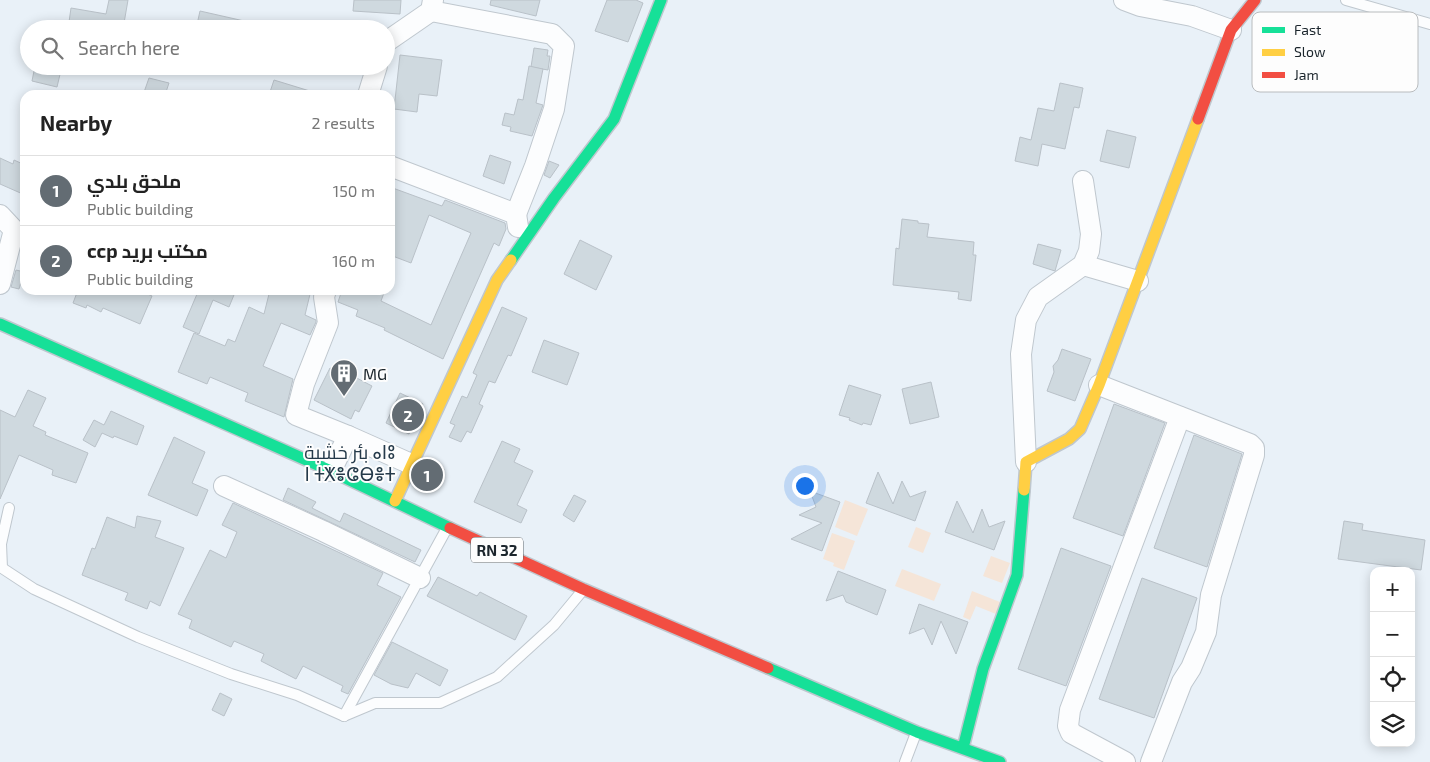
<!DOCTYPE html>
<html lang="en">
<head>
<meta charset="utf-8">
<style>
  :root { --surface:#fff; --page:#f6f6f6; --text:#222; --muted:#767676; --line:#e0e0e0; --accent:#636c73 }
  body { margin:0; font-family:"Exo 2",Cairo,"Noto Sans Tifinagh",sans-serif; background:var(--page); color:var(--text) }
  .controls { position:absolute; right:15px; bottom:15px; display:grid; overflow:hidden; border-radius:10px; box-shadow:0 2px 12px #0003 }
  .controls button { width:45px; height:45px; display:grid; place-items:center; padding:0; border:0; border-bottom:1px solid var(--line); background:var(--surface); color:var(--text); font:25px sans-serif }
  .you { position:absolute; left:804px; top:485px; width:18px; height:18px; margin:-12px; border:4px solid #fff; border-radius:50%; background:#1a73e8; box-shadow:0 0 0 8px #1a73e833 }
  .badge { display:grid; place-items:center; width:32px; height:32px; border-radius:50%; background:var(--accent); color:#fff; font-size:16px; font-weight:700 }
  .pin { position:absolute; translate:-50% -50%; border:2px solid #fff; box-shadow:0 1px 5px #0006 }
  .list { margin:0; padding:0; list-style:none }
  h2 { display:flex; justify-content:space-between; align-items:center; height:65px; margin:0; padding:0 20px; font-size:21px }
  h2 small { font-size:16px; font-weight:400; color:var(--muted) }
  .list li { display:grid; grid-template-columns:32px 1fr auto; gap:15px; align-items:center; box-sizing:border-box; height:70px; padding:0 20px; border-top:1px solid var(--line) }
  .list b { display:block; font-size:19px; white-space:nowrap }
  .list p { margin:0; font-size:16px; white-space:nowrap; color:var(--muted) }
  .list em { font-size:16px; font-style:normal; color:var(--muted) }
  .icon { flex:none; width:28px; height:28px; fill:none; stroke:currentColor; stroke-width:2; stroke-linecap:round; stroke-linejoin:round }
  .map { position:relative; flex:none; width:1430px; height:762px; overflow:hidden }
  .search { position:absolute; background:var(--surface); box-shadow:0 2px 12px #0003; left:20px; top:20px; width:375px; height:55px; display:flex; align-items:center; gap:12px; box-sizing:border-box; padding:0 18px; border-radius:28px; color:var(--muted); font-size:19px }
  .panel { position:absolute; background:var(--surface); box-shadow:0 2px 12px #0003; left:20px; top:90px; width:375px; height:205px; border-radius:15px }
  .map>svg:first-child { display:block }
  .green { fill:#f5e5d8 }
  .building { fill:#cfd9df; stroke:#b9c1c8 }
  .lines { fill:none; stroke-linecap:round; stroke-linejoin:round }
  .lane-casing { stroke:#bfc7ce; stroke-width:12 }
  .street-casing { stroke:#bfc7ce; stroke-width:22 }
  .fast-casing { stroke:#bfc7ce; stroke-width:14 }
  .slow-casing { stroke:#bfc7ce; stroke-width:14 }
  .jam-casing { stroke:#bfc7ce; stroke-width:14 }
  .lane { stroke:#fcfdfe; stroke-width:10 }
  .street { stroke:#fcfdfe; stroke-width:20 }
  .fast { stroke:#16e098; stroke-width:11 }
  .slow { stroke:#ffcf43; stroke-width:11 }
  .jam { stroke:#f24e42; stroke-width:11 }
  .labels { text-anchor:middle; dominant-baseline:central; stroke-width:4; stroke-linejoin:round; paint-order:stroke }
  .shield { fill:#fdfdfd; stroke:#5f666b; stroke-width:1 }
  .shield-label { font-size:15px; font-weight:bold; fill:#1b252c }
  .poi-label { font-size:16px; fill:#1b252c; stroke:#fdfdfd; text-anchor:start }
  .quarter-label { font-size:19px; fill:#253a4a; stroke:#fdfdfd }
  .key { fill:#fdfdfd; stroke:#b9bcbe; stroke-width:1 }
  .key-label { font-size:14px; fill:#1b252c }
</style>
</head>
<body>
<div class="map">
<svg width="1430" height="762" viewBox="0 0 1430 762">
  <rect width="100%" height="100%" fill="#e9f1f8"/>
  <g class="green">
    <path d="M845,500L868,509L857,536L835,527Z"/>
    <path d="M916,527L931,533L923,553L908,547Z"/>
    <path d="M832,533L855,541L844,570L833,566L834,563L823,559Z"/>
    <path d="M991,556L1010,563L1002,583L983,576Z"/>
    <path d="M902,569L941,584L934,601L895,586Z"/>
    <path d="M972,591L1000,602L996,614L976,606L970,620L963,617Z"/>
  </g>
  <g class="building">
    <path d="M109,0H128L123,29H68L71,8L106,14Z"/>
    <path d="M354,0H401L400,14L353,11Z"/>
    <path d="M491,0H540L536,16L490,5Z"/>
    <path d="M607,0H636L643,3L628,42L595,31Z"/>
    <path d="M200,11L253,23V29H196Z"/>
    <path d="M534,48L548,50L547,56H550L548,70L531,67Z"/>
    <path d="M400,55L442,60L437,96L419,94L417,112L394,109Z"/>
    <path d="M35,66H62L57,87L32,81Z"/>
    <path d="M529,66L543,69L536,103L543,105L532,136L510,131L511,127L502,125L505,113L514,115L518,99L523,100Z"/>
    <path d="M149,78L169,83L165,95H143Z"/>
    <path d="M274,80L313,92V95H269Z"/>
    <path d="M1060,83L1083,88L1079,108L1074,107L1065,149L1042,144L1038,166L1015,161L1020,137L1031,140L1038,108L1054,111Z"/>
    <path d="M1107,130L1136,137L1129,168L1100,161Z"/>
    <path d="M490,155L511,162L504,184L483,176Z"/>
    <path d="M0,158L13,164L14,160L25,165V195L0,184Z"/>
    <path d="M549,161L559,165L550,178L544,175Z"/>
    <path d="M390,187L442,206L445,200L505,223L506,229L499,246L494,243L443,359L384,330L385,328L356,316L358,310L338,302L342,290H385L381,301L431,325L471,233L429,215L411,263L390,255Z"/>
    <path d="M902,219L918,221V223L929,224L927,237L974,242L973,255H976L971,301L958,299L959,292L893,285L896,248L899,249Z"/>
    <path d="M580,240L612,256L596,290L564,274Z"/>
    <path d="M1038,244L1061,250L1055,271L1033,264Z"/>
    <path d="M16,270L24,272L19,289L11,287Z"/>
    <path d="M78,290H139L152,296L140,324L103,308L101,312L87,305L86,308L73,303Z"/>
    <path d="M189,290H236L229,307L213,300L199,334L183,327L197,294Z"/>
    <path d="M270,290H311L305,315L316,320V322L310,335L281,323L263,366L293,379L284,417L245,401L248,393L210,377L207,384L178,372L194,333L225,346L228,339L235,342L249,307L264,314Z"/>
    <path d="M502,307L527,318L511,356L508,355L495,383L489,381L479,404L483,406L471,433L467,431L461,442L449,437L455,425L450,423L462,396L467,398L477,375L473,373Z"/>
    <path d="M544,340L579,353L567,385L532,372Z"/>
    <path d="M1062,349L1091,359L1075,401L1047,391L1054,372L1053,366L1058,360Z"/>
    <path d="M330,368L349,378L351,375L372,386L359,412L355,410L351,419L314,400Z"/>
    <path d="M931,382L939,417L910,424L902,389Z"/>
    <path d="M849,385L881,395L871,425L863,423L862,425L849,420L850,418L839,415Z"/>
    <path d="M28,390L46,398L33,426L46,432L45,435L88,453L76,483L52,475L53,470L19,455L0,499V410L15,417Z"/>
    <path d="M400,393L423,404L409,434L386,423Z"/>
    <path d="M1114,404L1165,423L1123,536L1073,518Z"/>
    <path d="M111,411L144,426L137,445L114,436L113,438L102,433L95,447L83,440L94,420L104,425Z"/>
    <path d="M1194,435L1242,454L1207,567L1154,548Z"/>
    <path d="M174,437L205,452L192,483L208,490L197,516L148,495Z"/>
    <path d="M502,441L520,449L514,462L533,471L517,505L527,510L521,523L474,502Z"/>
    <path d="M430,463L444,469L434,491L420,485Z"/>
    <path d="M878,472L893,504L902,481L910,497L926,491L915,521L866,503Z"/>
    <path d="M288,488L316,502L312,508L340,522L344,513L421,550L415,562L283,500Z"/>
    <path d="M810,491L840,502L822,551L791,539L822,523L799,515L816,507Z"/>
    <path d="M574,495L586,501L574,522L563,515Z"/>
    <path d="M957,501L973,533L982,509L989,527L1005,521L994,550L945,532Z"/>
    <path d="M233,503L383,573L377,585L401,597L348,694L341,691L343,686L303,666L296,679L261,661L264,654L234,641L231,647L189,628L192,620L178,614L210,550L226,558L237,532L222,525Z"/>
    <path d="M137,516L161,521L155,537L184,548L160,606L150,601L147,609L125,600L128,593L82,575L92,548L95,549L107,517L135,528Z"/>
    <path d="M1344,521L1363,524L1362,530L1425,540L1421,570L1338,559Z"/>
    <path d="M1061,548L1111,566L1066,686L1018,669Z"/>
    <path d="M838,571L886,590L877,615L846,602L843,595L826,601Z"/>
    <path d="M438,577L477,596L480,592L527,616L515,640L427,596Z"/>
    <path d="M1142,578L1197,598L1154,718L1099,699Z"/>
    <path d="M919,604L968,622L956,654L941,621L932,645L924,628L909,634Z"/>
    <path d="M392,642L448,670L440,686L416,673L408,688L391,684L374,675Z"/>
    <path d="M220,693L232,699L224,716L212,710Z"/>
  </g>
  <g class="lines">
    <g class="lane-casing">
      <g id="lane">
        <path d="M1346,0L1430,24"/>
        <path d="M9,508L1,544L2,568L34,589L138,637L231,674L297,695L344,716L447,528"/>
        <path d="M344,716L375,703H440L497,677L554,625L583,590"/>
        <path d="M905,762L916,733"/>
      </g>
    </g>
    <g class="street-casing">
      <g id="street">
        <path d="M1124,0L1140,6L1192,16L1231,30"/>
        <path d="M431,11L552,34L564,46L554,109L535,166L516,214"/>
        <path d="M386,42L431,11L433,0"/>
        <path d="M368,95L377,66"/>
        <path d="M390,166L516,214L518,227"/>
        <path d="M0,215L14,230L0,284"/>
        <path d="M1083,265L1138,281"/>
        <path d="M326,290L324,297L328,323L304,384L296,415L348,436L411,464"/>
        <path d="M1099,385L1250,444L1254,448V455L1211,595L1206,632L1191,668L1182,682L1151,762"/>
        <path d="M1026,462L1021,354L1026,320L1038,297L1083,265L1089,251L1091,234L1083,181"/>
        <path d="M331,471L348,436"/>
        <path d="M224,486L323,531L420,578"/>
        <path d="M1125,762L1071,733L1068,726L1070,710L1180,417"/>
      </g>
    </g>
    <g class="fast-casing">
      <g id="fast">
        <path d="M511,260L554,198L614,119L661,0"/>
        <path d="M0,324L331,471L450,528"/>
        <path d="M768,668L917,732L1000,762"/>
        <path d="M963,748L983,669L1017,575L1024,490"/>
      </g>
    </g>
    <g class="slow-casing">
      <g id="slow">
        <path d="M1024,490L1026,462L1069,439L1080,429L1099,385L1198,119"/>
        <path d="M395,501L497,280L511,260"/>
      </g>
    </g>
    <g class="jam-casing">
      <g id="jam">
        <path d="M1198,119L1231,30L1255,0"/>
        <path d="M450,528L583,589L768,668"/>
      </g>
    </g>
    <use href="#lane" class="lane"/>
    <use href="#street" class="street"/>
    <use href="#fast" class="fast"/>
    <use href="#slow" class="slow"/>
    <use href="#jam" class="jam"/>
  </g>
  <defs>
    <g id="building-pin" transform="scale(1.4375)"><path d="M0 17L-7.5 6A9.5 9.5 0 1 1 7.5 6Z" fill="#636c73" stroke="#fdfdfd"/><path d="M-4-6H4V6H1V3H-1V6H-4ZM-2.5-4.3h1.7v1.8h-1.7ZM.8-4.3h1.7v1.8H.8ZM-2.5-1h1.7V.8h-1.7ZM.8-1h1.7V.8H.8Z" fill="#fff"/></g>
  </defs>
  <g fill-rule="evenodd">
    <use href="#building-pin" x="344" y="373"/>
  </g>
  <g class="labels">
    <rect class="shield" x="471" y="537.5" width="52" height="25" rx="4"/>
    <g class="shield-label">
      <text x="497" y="550">RN 32</text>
    </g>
    <g class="poi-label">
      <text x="363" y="373">MG</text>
    </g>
    <g class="quarter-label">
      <text x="350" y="451">بئر خشبة ⴰⵏⵓ<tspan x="350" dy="22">ⵏ ⵜⵅⴻⵛⴱⴻⵜ</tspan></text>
    </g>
  </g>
  <rect x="1252" y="12" width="166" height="80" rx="8" class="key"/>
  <rect x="1262" y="27" width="23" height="6" fill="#16e098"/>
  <rect x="1262" y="49" width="23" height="7" fill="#ffcf43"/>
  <rect x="1262" y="72" width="23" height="6" fill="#f24e42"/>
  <g class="key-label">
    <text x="1294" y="35">Fast</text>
    <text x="1294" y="57">Slow</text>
    <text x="1294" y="80">Jam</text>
  </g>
</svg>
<div class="controls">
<button>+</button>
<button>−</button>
<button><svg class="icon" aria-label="locate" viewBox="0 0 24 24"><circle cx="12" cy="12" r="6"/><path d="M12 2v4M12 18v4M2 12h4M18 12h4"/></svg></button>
<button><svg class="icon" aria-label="layers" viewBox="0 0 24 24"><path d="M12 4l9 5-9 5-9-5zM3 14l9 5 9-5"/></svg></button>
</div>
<div class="you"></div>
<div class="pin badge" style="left:427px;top:475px">1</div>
<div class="pin badge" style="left:408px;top:415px">2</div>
<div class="search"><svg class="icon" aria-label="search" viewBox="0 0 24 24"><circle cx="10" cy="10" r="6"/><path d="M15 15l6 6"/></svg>Search here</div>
<section class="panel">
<h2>Nearby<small>2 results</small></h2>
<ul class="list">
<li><span class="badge">1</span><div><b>ملحق بلدي</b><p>Public building</p></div><em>150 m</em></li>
<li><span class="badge">2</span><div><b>ccp مكتب بريد</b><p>Public building</p></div><em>160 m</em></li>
</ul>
</section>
</div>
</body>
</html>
